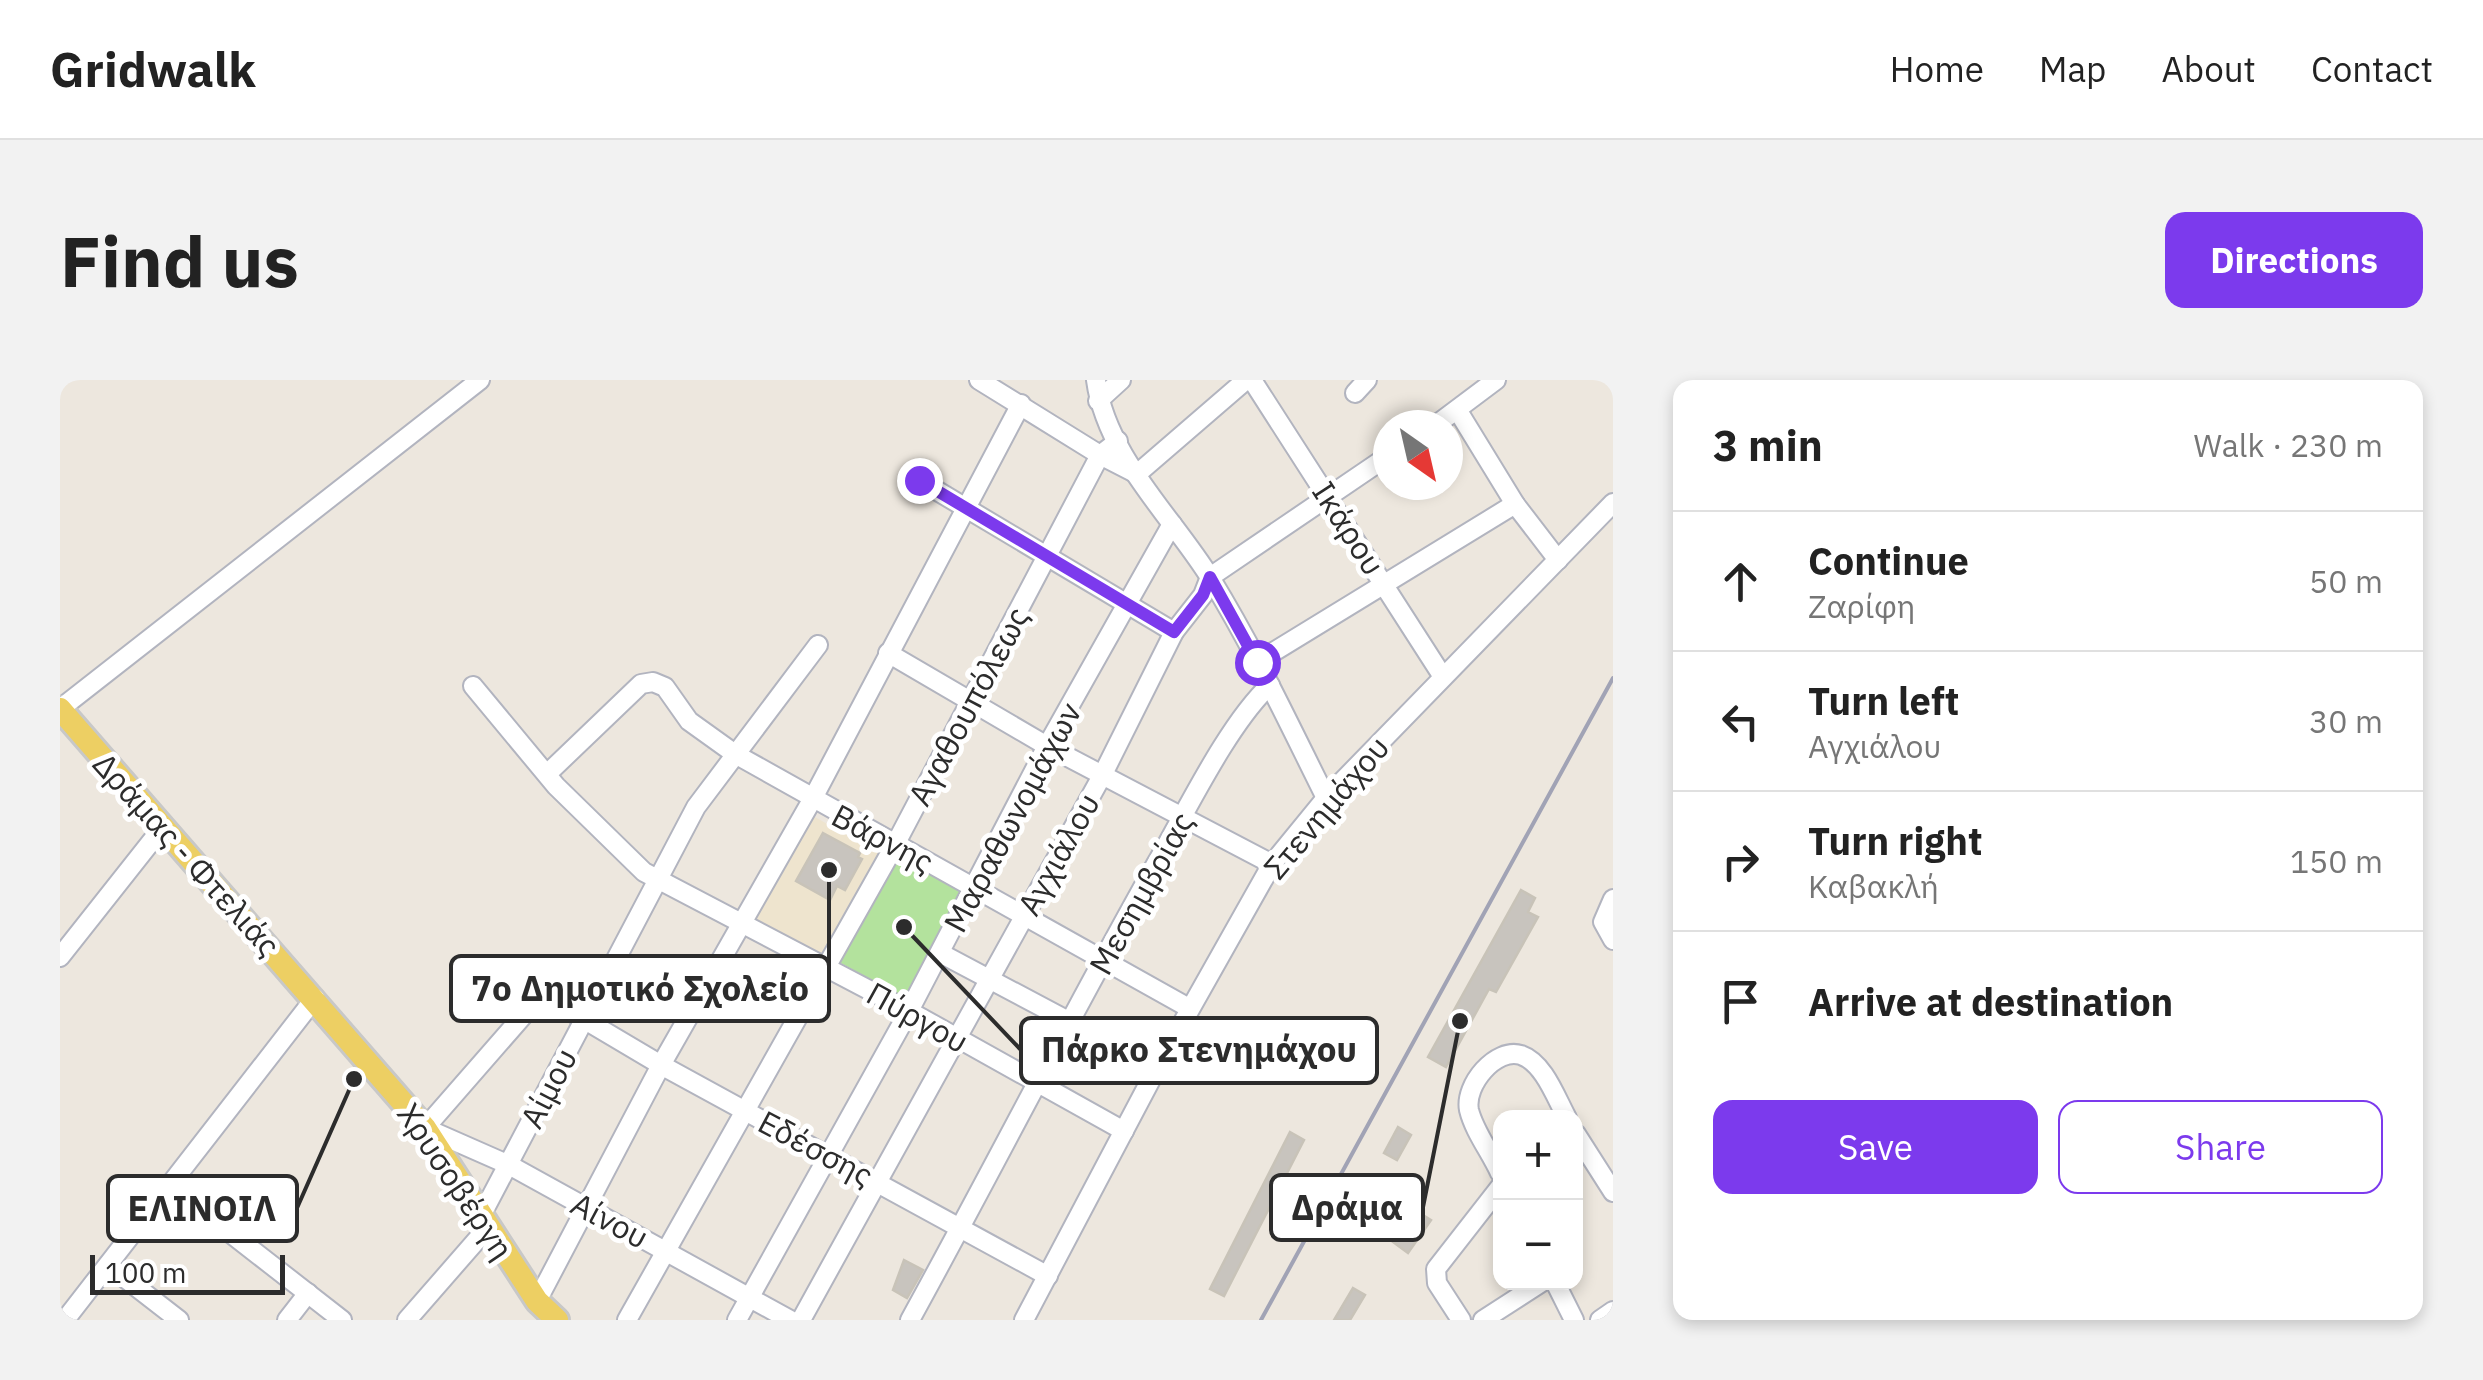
<!DOCTYPE html>
<html lang="en">
<head>
<meta charset="utf-8">
<style>
  :root { --surface:#fff; --page:#f2f2f2; --text:#222; --muted:#767676; --line:#e0e0e0; --accent:#7c3aed }
  body { margin:0; font-family:"IBM Plex Sans",sans-serif; background:var(--page); color:var(--text) }
  .controls { position:absolute; right:30px; bottom:30px; display:grid; overflow:hidden; border-radius:20px; box-shadow:0 5px 15px #0003 }
  .controls button { width:90px; height:90px; display:grid; place-items:center; padding:0; border:0; border-bottom:2px solid var(--line); background:var(--surface); color:var(--text); font:50px sans-serif }
  .compass { position:absolute; left:1313px; top:30px; width:90px; height:90px; border-radius:50%; background:var(--surface); box-shadow:0 5px 15px #0003; rotate:146deg }
  .scale { position:absolute; left:30px; bottom:25px; width:195px; box-sizing:border-box; padding-left:10px; border:5px solid #2c2c2c; border-top:0; font-size:28px; line-height:35px; white-space:nowrap; color:#2c2c2c; -webkit-text-stroke:8px #fff; paint-order:stroke }
  .stop { position:absolute; width:30px; height:30px; margin:-22px; border:8px solid #7c3aed; border-radius:50%; background:#fff }
  .stop.end { background:#7c3aed; border-color:#fff; box-shadow:0 2px 10px #0008 }
  .list { margin:0; padding:0; list-style:none }
  h2 { display:flex; justify-content:space-between; align-items:center; height:130px; margin:0; padding:0 40px; font-size:42px }
  h2 small { font-size:32px; font-weight:400; color:var(--muted) }
  .list li { display:grid; grid-template-columns:65px 1fr auto; gap:30px; align-items:center; box-sizing:border-box; height:140px; padding:0 40px; border-top:2px solid var(--line) }
  .list b { display:block; font-size:38px; white-space:nowrap }
  .list p { margin:0; font-size:32px; white-space:nowrap; color:var(--muted) }
  .list em { font-size:32px; font-style:normal; color:var(--muted) }
  .actions { display:flex; gap:20px; padding:30px 40px }
  .actions a { flex:1; padding:22px 0; border:2px solid var(--accent); border-radius:20px; text-align:center; font-size:35px; color:var(--accent) }
  .actions .main { background:var(--accent); color:#fff }
  .icon { flex:none; width:55px; height:55px; fill:none; stroke:currentColor; stroke-width:2; stroke-linecap:round; stroke-linejoin:round }
  .map { position:relative; flex:none; width:1553px; height:940px; overflow:hidden; border-radius:20px }
  header { display:flex; align-items:center; gap:60px; box-sizing:border-box; height:140px; padding:0 50px; background:var(--surface); border-bottom:2px solid var(--line) }
  header strong { font-size:48px }
  nav { display:flex; gap:55px; margin-inline-start:auto; font-size:35px }
  .intro { display:flex; align-items:center; justify-content:space-between; box-sizing:border-box; height:240px; padding:0 60px }
  h1 { margin:0; font-size:70px }
  .button { padding:25px 45px; border-radius:20px; background:var(--accent); color:#fff; font-size:35px; font-weight:700 }
  main { display:flex; gap:60px; padding:0 60px }
  aside { flex:1; background:var(--surface); border-radius:20px; box-shadow:0 5px 15px #0003 }
  .map>svg:first-child { display:block }
  .education { fill:#eee4ce }
  .green { fill:#b3e29d }
  .building { fill:#c8c4be; stroke:#c8c3b8; stroke-width:2.5 }
  .lines { fill:none; stroke-linecap:round; stroke-linejoin:round }
  .minor-casing { stroke:#b2b4bf; stroke-width:22 }
  .major-casing { stroke:#c8c8c8; stroke-width:28 }
  .minor { stroke:#fff; stroke-width:18 }
  .major { stroke:#edcf63; stroke-width:22 }
  .rail { stroke:#a1a3b5; stroke-width:4 }
  .route { stroke:#7c3aed; stroke-width:12 }
  .labels { text-anchor:middle; dominant-baseline:central; stroke-width:10; stroke-linejoin:round; paint-order:stroke }
  .street-label { font-size:32px; fill:#2c2c2c; stroke:#fff }
  .leader { fill:none; stroke:#2c2c2c; stroke-width:4 }
  .callout-dot { fill:#2c2c2c; stroke:#fff; stroke-width:4 }
  .callout { fill:#fff; stroke:#2c2c2c; stroke-width:4 }
  .callout-label { font-size:35px; text-anchor:middle; font-weight:bold; fill:#2c2c2c }
</style>
</head>
<body>
<header>
<strong>Gridwalk</strong>
<nav><a>Home</a><a>Map</a><a>About</a><a>Contact</a></nav>
</header>
<div class="intro"><h1>Find us</h1><a class="button">Directions</a></div>
<main>
<div class="map">
<svg width="1553" height="940" viewBox="0 0 1553 940">
  <rect width="100%" height="100%" fill="#ede7de"/>
  <path class="education" d="M753,436L819,473L759,580L693,543Z"/>
  <path class="green" d="M840,474L909,512L848,620L779,582Z"/>
  <g class="building">
    <path d="M763,453L800,473L798,477L802,479L785,510L777,506L770,520L736,501Z"/>
    <path d="M1461,510L1475,518L1468,532L1478,537L1436,612L1429,609L1386,687L1368,677Z"/>
    <path d="M1338,747L1351,755L1337,780L1324,773Z"/>
    <path d="M1230,752L1244,760L1164,916L1150,909Z"/>
    <path d="M1355,830L1371,840L1348,873L1333,862Z"/>
    <path d="M844,880L863,890L847,918L833,910Z"/>
    <path d="M1293,908L1305,915L1290,940H1274Z"/>
  </g>
  <g class="lines">
    <g class="minor-casing">
      <g id="minor">
        <path d="M919,0L1040,75L1077,94L1186,0"/>
        <path d="M1036,0C1046,76 1112,136 1151,199C1194,269 1229,344 1266,418"/>
        <path d="M1192,0L1383,297"/>
        <path d="M1295,13L1307,0"/>
        <path d="M1038,21L1061,0"/>
        <path d="M1398,31L1455,124L1498,180"/>
        <path d="M1376,45L1436,0"/>
        <path d="M859,100L1114,252"/>
        <path d="M828,273L987,366L1212,484"/>
        <path d="M1197,282L1455,124"/>
        <path d="M413,306L496,406L584,492L849,631L1064,751"/>
        <path d="M0,329L420,0"/>
        <path d="M487,394L581,304L593,302L605,307L629,341L675,374L1129,628"/>
        <path d="M1553,519L1543,542L1553,560"/>
        <path d="M880,573L1097,688"/>
        <path d="M0,577L102,448"/>
        <path d="M1516,754L1553,812"/>
        <path d="M1440,793C1431,773 1414,751 1409,730C1404,705 1436,667 1461,675C1484,683 1496,718 1507,738"/>
        <path d="M110,806L282,940"/>
        <path d="M422,834L636,427L758,265"/>
        <path d="M48,885L119,940"/>
        <path d="M1495,902L1514,940"/>
        <path d="M477,921L601,685L752,420L961,24"/>
        <path d="M5,940L255,618"/>
        <path d="M227,940L248,913"/>
        <path d="M347,940L429,846"/>
        <path d="M567,940L836,463L1040,75L1058,61"/>
        <path d="M677,940L849,631L987,366L1112,144"/>
        <path d="M730,940L449,785L365,748L475,622L488,618L601,685L988,896"/>
        <path d="M741,940L1043,394L1114,252L1143,215L1150,197L1328,76"/>
        <path d="M850,940C933,789 1011,635 1096,484C1126,432 1168,344 1210,305"/>
        <path d="M964,940L1097,688L1212,484L1266,418L1553,123"/>
        <path d="M1401,940L1377,903L1376,889L1440,807"/>
        <path d="M1423,940L1482,902"/>
        <path d="M1540,940L1553,931"/>
      </g>
    </g>
    <g class="major-casing">
      <path id="major" d="M0,329L365,748L477,921L497,940"/>
    </g>
    <use href="#minor" class="minor"/>
    <use href="#major" class="major"/>
    <path class="rail" d="M1201,940L1553,298"/>
  </g>
  <g class="lines">
    <path class="route" d="M859,100L1114,252L1143,215L1150,197L1197,282"/>
  </g>
  <g class="labels">
    <g class="street-label">
      <text transform="translate(1289 148) rotate(57)">Ικάρου</text>
      <text transform="translate(908 326) rotate(-62)">Αγαθουπόλεως</text>
      <text transform="translate(1266 427) rotate(-50)">Στενημάχου</text>
      <text transform="translate(952 437) rotate(-62)">Μαραθωνομάχων</text>
      <text transform="translate(823 458) rotate(28)">Βάρνης</text>
      <text transform="translate(127 474) rotate(48)">Δράμας - Φτελιάς</text>
      <text transform="translate(998 474) rotate(-61)">Αγχιάλου</text>
      <text transform="translate(1081 513) rotate(-61)">Μεσημβρίας</text>
      <text transform="translate(858 637) rotate(29)">Πύργου</text>
      <text transform="translate(488 708) rotate(-63)">Αίμου</text>
      <text transform="translate(756 768) rotate(28)">Εδέσσης</text>
      <text transform="translate(396 801) rotate(56)">Χρυσοβέργη</text>
      <text transform="translate(550 840) rotate(28)">Αίνου</text>
    </g>
  </g>
  <path class="leader" d="M769 490L769 608M844 547L961 670M1400 641L1363 827M294 699L237 828"/>
  <g class="callout-dot">
    <circle cx="769" cy="490" r="10"/>
    <circle cx="844" cy="547" r="10"/>
    <circle cx="1400" cy="641" r="10"/>
    <circle cx="294" cy="699" r="10"/>
  </g>
  <g class="callout">
    <rect x="391" y="576" width="378" height="65" rx="10"/>
    <rect x="961" y="638" width="356" height="65" rx="10"/>
    <rect x="1211" y="795" width="152" height="65" rx="10"/>
    <rect x="48" y="796" width="189" height="65" rx="10"/>
  </g>
  <g class="callout-label">
    <text x="580" y="621">7ο Δημοτικό Σχολείο</text>
    <text x="1139" y="682">Πάρκο Στενημάχου</text>
    <text x="1287" y="840">Δράμα</text>
    <text x="142" y="841">ΕΛΙΝΟΙΛ</text>
  </g>
</svg>
<div class="controls">
<button>+</button>
<button>−</button>
</div>
<svg class="compass" viewBox="-18 -18 36 36"><path d="M0-13l5 13h-10z" fill="#e53935"/><path d="M0 13l5-13h-10z" fill="#767676"/></svg>
<div class="scale">100 m</div>
<div class="stop" style="left:1197px;top:282px"></div>
<div class="stop end" style="left:859px;top:100px"></div>
</div>
<aside>
<h2>3 min<small>Walk · 230 m</small></h2>
<ul class="list">
<li><svg class="icon" aria-label="ahead" viewBox="0 0 24 24"><path d="M12 20V5M6 11l6-6 6 6"/></svg><div><b>Continue</b><p>Ζαρίφη</p></div><em>50 m</em></li>
<li><svg class="icon" aria-label="left" viewBox="0 0 24 24"><path d="M17 20v-9H6M10 6l-5 5 5 5"/></svg><div><b>Turn left</b><p>Αγχιάλου</p></div><em>30 m</em></li>
<li><svg class="icon" aria-label="right" viewBox="0 0 24 24"><path d="M7 20v-9h11M14 6l5 5-5 5"/></svg><div><b>Turn right</b><p>Καβακλή</p></div><em>150 m</em></li>
<li><svg class="icon" aria-label="arrive" viewBox="0 0 24 24"><path d="M6 21V4h12l-3 4 3 4H6"/></svg><div><b>Arrive at destination</b></div></li>
</ul>
<div class="actions"><a class="main">Save</a><a>Share</a></div>
</aside>
</main>
</body>
</html>
